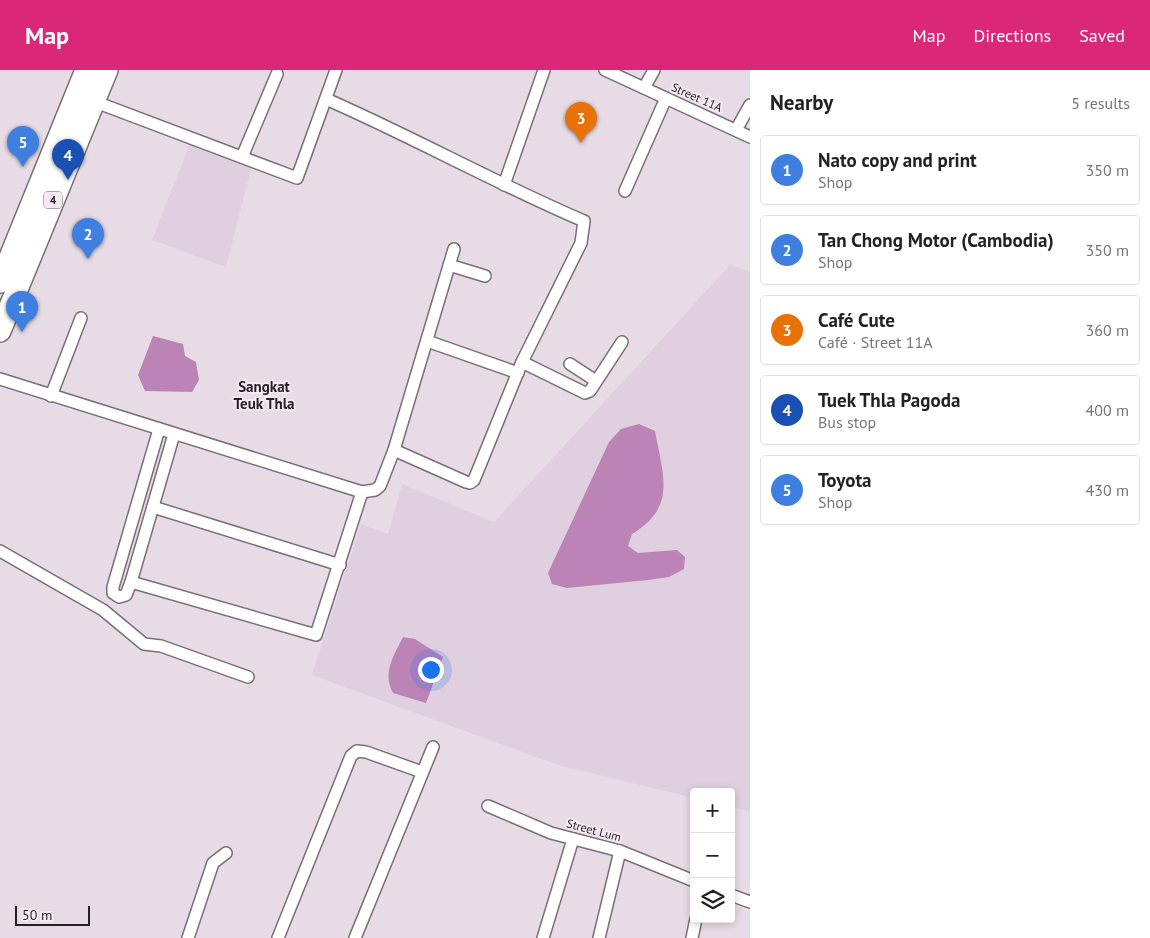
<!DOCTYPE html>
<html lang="en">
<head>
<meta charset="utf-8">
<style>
  :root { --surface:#fff; --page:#f2f2f2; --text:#222; --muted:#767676; --line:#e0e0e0; --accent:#db2777 }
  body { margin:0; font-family:"PT Sans",sans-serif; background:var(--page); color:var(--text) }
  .controls { position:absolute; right:15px; bottom:15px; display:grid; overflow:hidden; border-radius:5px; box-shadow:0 2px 8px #0003 }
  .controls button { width:45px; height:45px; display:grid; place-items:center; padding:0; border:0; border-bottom:1px solid var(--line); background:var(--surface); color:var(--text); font:25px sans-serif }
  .scale { position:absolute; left:15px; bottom:12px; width:75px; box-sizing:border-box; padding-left:5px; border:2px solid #231f23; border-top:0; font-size:14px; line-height:18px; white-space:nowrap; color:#231f23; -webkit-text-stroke:4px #f5e9f3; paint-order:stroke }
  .you { position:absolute; left:430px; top:599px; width:18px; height:18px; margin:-12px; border:4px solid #fff; border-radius:50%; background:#1a73e8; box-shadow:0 0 0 8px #1a73e833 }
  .badge { display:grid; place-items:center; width:32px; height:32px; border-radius:50%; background:var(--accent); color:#fff; font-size:16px; font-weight:700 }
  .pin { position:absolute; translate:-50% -41px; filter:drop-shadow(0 1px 2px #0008) }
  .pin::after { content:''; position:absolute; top:26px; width:18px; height:15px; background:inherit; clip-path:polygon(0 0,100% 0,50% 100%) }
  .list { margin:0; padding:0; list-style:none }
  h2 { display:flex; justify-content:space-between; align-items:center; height:65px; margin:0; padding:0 20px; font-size:21px }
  h2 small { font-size:16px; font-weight:400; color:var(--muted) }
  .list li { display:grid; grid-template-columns:32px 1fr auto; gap:15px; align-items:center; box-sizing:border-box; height:70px; margin:0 10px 10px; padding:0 10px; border:1px solid var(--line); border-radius:5px }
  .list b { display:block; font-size:19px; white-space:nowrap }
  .list p { margin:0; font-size:16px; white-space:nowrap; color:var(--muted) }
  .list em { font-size:16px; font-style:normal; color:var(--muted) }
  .icon { flex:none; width:28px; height:28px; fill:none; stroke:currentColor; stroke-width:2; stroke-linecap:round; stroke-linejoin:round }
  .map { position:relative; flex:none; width:750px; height:868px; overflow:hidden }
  header { display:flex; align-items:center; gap:30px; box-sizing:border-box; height:70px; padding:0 25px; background:var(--accent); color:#fff }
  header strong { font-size:24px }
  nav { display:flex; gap:28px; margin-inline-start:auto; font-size:18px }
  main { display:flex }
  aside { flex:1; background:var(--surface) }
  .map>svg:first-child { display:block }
  .built { fill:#e0cfde }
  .water { fill:#bc83b7 }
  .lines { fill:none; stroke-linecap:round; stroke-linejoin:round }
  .street-casing { stroke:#796f77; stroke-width:14 }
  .highway-casing { stroke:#796f77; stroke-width:24 }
  .street { stroke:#fff; stroke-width:11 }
  .highway { stroke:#fff; stroke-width:21 }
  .labels { text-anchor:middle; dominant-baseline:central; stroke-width:4; stroke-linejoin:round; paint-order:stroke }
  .shield { fill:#f5e9f3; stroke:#625c61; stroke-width:1 }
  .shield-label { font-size:11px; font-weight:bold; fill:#231f23 }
  .street-label { font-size:12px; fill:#231f23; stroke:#f5e9f3 }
  .quarter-label { font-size:15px; font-weight:bold; fill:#231f23; stroke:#f5e9f3 }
</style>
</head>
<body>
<header>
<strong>Map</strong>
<nav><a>Map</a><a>Directions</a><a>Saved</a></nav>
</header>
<main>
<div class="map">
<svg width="750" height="868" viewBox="0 0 750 868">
  <rect width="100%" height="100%" fill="#e7dce6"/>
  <g class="built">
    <path d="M191,71L252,95L226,197L152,170Z"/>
    <path d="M730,195L750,202V742L731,737V722H694V728L558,695L312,605L361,454L388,464L402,414L494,452Z"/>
  </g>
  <g class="water">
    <path d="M153,266L183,274L185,286L196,292L199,310L192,322L145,321L138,305Z"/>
    <path d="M639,354L655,361C663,406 677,437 632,464L628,476L638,483L677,480L685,487L684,499L669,507L648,510L567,518L552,514L548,503L609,372L621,359Z"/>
    <path d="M403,567L415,569L443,587L426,633L393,623C382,603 394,585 403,567Z"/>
  </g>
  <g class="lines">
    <g class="street-casing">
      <g id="street">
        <path d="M605,0L750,67"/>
        <path d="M644,18L654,0"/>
        <path d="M326,29C413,67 497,114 584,151L581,173L522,292L474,410L470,413L466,412L394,380"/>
        <path d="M93,31L297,108L336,0"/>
        <path d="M736,60L750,35"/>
        <path d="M242,87L277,4"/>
        <path d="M504,115L544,0"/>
        <path d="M625,121L666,28"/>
        <path d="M449,195L485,206"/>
        <path d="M427,271L518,303"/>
        <path d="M522,292L585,323L590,321L622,272"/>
        <path d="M570,294L596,311"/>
        <path d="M0,309L362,422L375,420L380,416L394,380L454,179"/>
        <path d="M51,326L81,248"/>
        <path d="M159,359L113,517V523L119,527L126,525L131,512L174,364"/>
        <path d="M153,437L340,495"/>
        <path d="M0,481L103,540L144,574L161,576L248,607"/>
        <path d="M131,512L316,565L362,422"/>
        <path d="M488,736L551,763L620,781L694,811"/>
        <path d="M731,825L750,832"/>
        <path d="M188,868L213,793L226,783"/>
        <path d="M278,868L351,686L357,681L366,682L422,702"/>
        <path d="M355,868L433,677"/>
        <path d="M543,868L573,769"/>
        <path d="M599,868L620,781"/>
        <path d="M692,868L696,849"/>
      </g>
    </g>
    <g class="highway-casing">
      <g id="highway">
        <path d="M0,212L86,0"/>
        <path d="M0,261L107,0"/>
      </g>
    </g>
    <use href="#street" class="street"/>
    <use href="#highway" class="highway"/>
  </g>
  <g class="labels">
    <rect class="shield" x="44" y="121.5" width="18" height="17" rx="4"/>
    <g class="shield-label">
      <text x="53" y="130">4</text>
    </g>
    <g class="street-label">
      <text transform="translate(697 27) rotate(24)">Street 11A</text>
      <text transform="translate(594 760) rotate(15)">Street Lum</text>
    </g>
    <g class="quarter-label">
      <text x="264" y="316">Sangkat<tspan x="264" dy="17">Teuk Thla</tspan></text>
    </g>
  </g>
</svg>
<div class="controls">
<button>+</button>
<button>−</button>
<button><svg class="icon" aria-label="layers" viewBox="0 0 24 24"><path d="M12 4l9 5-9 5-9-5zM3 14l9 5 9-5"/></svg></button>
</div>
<div class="scale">50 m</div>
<div class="you"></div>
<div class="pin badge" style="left:22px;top:262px;background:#3f7fe0">1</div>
<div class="pin badge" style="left:88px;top:189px;background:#3f7fe0">2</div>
<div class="pin badge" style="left:581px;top:73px;background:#e8710a">3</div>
<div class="pin badge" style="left:68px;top:110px;background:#1a4fb4">4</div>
<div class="pin badge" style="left:23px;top:97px;background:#3f7fe0">5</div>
</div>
<aside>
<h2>Nearby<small>5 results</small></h2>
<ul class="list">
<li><span class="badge" style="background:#3f7fe0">1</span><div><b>Nato copy and print</b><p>Shop</p></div><em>350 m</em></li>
<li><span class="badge" style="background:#3f7fe0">2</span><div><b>Tan Chong Motor (Cambodia)</b><p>Shop</p></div><em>350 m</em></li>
<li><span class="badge" style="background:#e8710a">3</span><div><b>Café Cute</b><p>Café · Street 11A</p></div><em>360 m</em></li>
<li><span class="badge" style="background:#1a4fb4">4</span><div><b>Tuek Thla Pagoda</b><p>Bus stop</p></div><em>400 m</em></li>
<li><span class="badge" style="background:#3f7fe0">5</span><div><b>Toyota</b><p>Shop</p></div><em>430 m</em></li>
</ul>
</aside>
</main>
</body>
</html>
